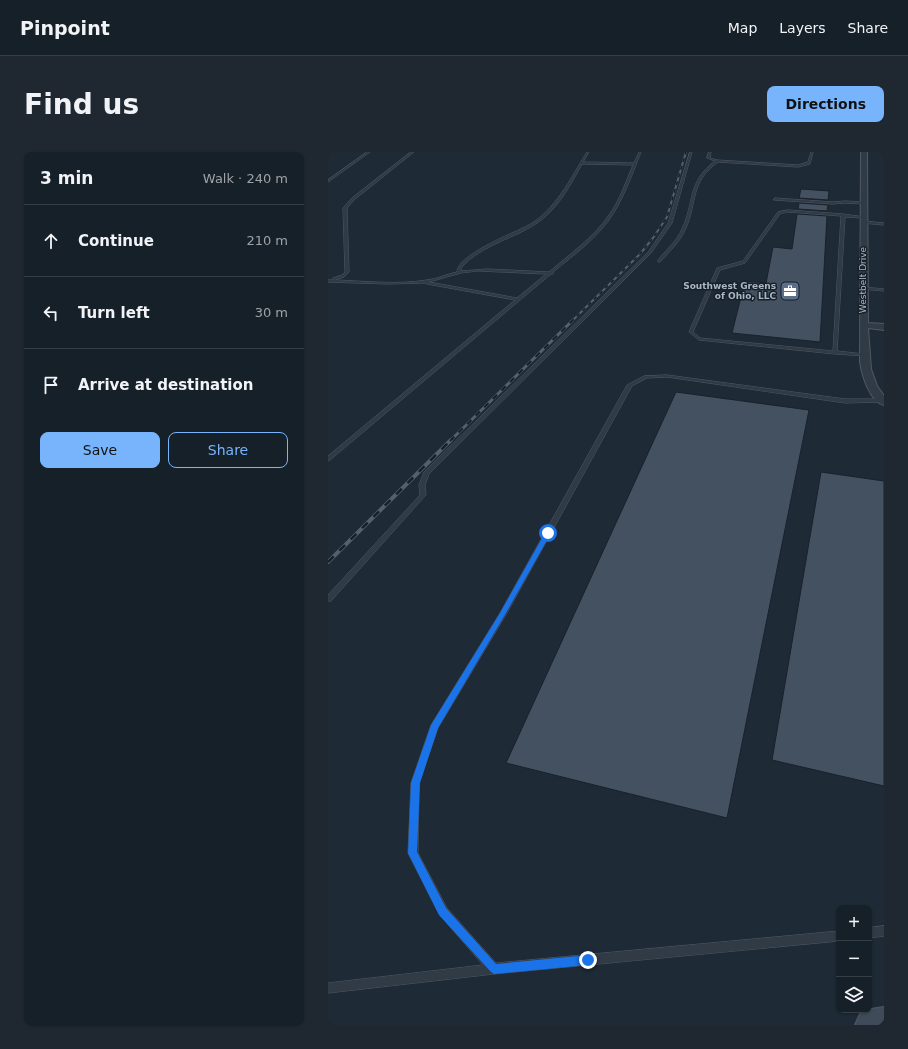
<!DOCTYPE html>
<html lang="en">
<head>
<meta charset="utf-8">
<style>
  :root { --surface:#162028; --page:#1f2830; --text:#f1f3f6; --muted:#9ea3a8; --line:#353e45; --accent:#78b4fb }
  body { margin:0; font-family:"DejaVu Sans",sans-serif; background:var(--page); color:var(--text) }
  .controls { position:absolute; right:12px; bottom:12px; display:grid; overflow:hidden; border-radius:8px; box-shadow:0 1px 3px #0004 }
  .controls button { width:36px; height:36px; display:grid; place-items:center; padding:0; border:0; border-bottom:1px solid var(--line); background:var(--surface); color:var(--text); font:20px sans-serif }
  .stop { position:absolute; width:12px; height:12px; margin:-9px; border:3px solid #1a73e8; border-radius:50%; background:#fff }
  .stop.end { background:#1a73e8; border-color:#fff; box-shadow:0 1px 4px #0008 }
  .list { margin:0; padding:0; list-style:none }
  h2 { display:flex; justify-content:space-between; align-items:center; height:52px; margin:0; padding:0 16px; font-size:17px }
  h2 small { font-size:13px; font-weight:400; color:var(--muted) }
  .list li { display:grid; grid-template-columns:26px 1fr auto; gap:12px; align-items:center; box-sizing:border-box; height:72px; padding:0 16px; border-top:1px solid var(--line) }
  .list b { display:block; font-size:15px; white-space:nowrap }
  .list em { font-size:13px; font-style:normal; color:var(--muted) }
  .actions { display:flex; gap:8px; padding:12px 16px }
  .actions a { flex:1; padding:9px 0; border:1px solid var(--accent); border-radius:8px; text-align:center; font-size:14px; color:var(--accent) }
  .actions .main { background:var(--accent); color:#111 }
  .icon { flex:none; width:22px; height:22px; fill:none; stroke:currentColor; stroke-width:2; stroke-linecap:round; stroke-linejoin:round }
  .map { position:relative; flex:none; width:556px; height:873px; overflow:hidden; border-radius:8px }
  header { display:flex; align-items:center; gap:24px; box-sizing:border-box; height:56px; padding:0 20px; background:var(--surface); border-bottom:1px solid var(--line) }
  header strong { font-size:19px }
  nav { display:flex; gap:22px; margin-inline-start:auto; font-size:14px }
  .intro { display:flex; align-items:center; justify-content:space-between; box-sizing:border-box; height:96px; padding:0 24px }
  h1 { margin:0; font-size:28px }
  .button { padding:10px 18px; border-radius:8px; background:var(--accent); color:#111; font-size:14px; font-weight:700 }
  main { display:flex; gap:24px; padding:0 24px }
  aside { flex:1; background:var(--surface); border-radius:8px; box-shadow:0 1px 3px #0004 }
  .map>svg:first-child { display:block }
  .building { fill:#445160; stroke:#19222c }
  .lines { fill:none; stroke-linecap:round; stroke-linejoin:round }
  .lane-casing { stroke:#4f5964; stroke-width:1 }
  .street-casing { stroke:#4f5964; stroke-width:2 }
  .secondary-casing { stroke:#4f5964; stroke-width:2 }
  .lane { fill:#313b46; fill-rule:evenodd }
  .street { fill:#313b46; fill-rule:evenodd }
  .secondary { fill:#3f4b59; fill-rule:evenodd }
  .rail-far2-casing { stroke:#53606e; stroke-width:2 }
  .rail-far1-casing { stroke:#53606e; stroke-width:3 }
  .rail-casing { stroke:#53606e; stroke-width:4 }
  .rail-far2 { stroke:#17202a; stroke-width:1.5; stroke-dasharray:4; stroke-linecap:butt }
  .rail-far1 { stroke:#17202a; stroke-width:2; stroke-dasharray:6; stroke-linecap:butt }
  .rail { stroke:#17202a; stroke-width:2.5; stroke-dasharray:8; stroke-linecap:butt }
  .route { fill:#1a73e8 }
  .labels { text-anchor:middle; dominant-baseline:central; stroke-width:3; stroke-linejoin:round; paint-order:stroke }
  .far-street-label { font-size:9px; fill:#abb6c4; stroke:#17202a }
  .far-poi-label { font-size:9px; font-weight:bold; fill:#abb6c4; stroke:#17202a; text-anchor:end }
</style>
</head>
<body>
<header>
<strong>Pinpoint</strong>
<nav><a>Map</a><a>Layers</a><a>Share</a></nav>
</header>
<div class="intro"><h1>Find us</h1><a class="button">Directions</a></div>
<main>
<aside>
<h2>3 min<small>Walk · 240 m</small></h2>
<ul class="list">
<li><svg class="icon" aria-label="ahead" viewBox="0 0 24 24"><path d="M12 20V5M6 11l6-6 6 6"/></svg><div><b>Continue</b></div><em>210 m</em></li>
<li><svg class="icon" aria-label="left" viewBox="0 0 24 24"><path d="M17 20v-9H6M10 6l-5 5 5 5"/></svg><div><b>Turn left</b></div><em>30 m</em></li>
<li><svg class="icon" aria-label="arrive" viewBox="0 0 24 24"><path d="M6 21V4h12l-3 4 3 4H6"/></svg><div><b>Arrive at destination</b></div></li>
</ul>
<div class="actions"><a class="main">Save</a><a>Share</a></div>
</aside>
<div class="map">
<svg width="556" height="873" viewBox="0 0 556 873">
  <rect width="100%" height="100%" fill="#1e2a35"/>
  <g class="building">
    <path d="M473,37L501,39L500,48L471,46Z"/>
    <path d="M471,51L500,53L499,59L470,57Z"/>
    <path d="M469,62L499,64L492,190L404,181L417,129L438,131L445,95L464,97Z"/>
    <path d="M348,240L481,258L399,666L178,611Z"/>
    <path d="M493,320L556,329V634L444,608Z"/>
  </g>
  <g class="lines">
    <g class="lane-casing">
      <g id="lane">
        <path d="M39,0H42L0,30V28Z"/>
        <path d="M83,0H86L26,48L19,56L21,120L16,125L7,128C37,129 69,133 99,128C109,127 119,122 129,120C129,103 185,81 199,74C228,58 242,27 259,0H261L255,10L306,11L311,0H313C305,20 297,43 285,62C270,86 247,102 225,120V122H223L2,308L0,309V304L187,148L99,132L97,131L59,132L0,130V128H5V126L14,123L17,120L15,56L24,46ZM254,12L305,13C298,29 292,48 281,63C265,86 242,102 221,120L160,117L133,119V116C154,92 187,87 212,69C231,55 243,32 254,12ZM150,119L218,122L189,146L101,130L133,121Z"/>
        <path d="M362,0H364L344,71L323,101L101,322L97,333L98,343L97,344L3,449H0V443L92,343L91,333L96,320L321,99L340,71Z"/>
        <path d="M381,0H383L382,6L389,8L470,13L480,10L483,0H485L482,12L470,15L390,10C361,31 370,50 357,78C352,90 341,100 332,110H330V108C338,98 349,89 354,77C367,49 359,30 387,9L379,6Z"/>
        <path d="M447,46L505,50L517,49L536,50L538,51L536,52L517,51L505,52L446,48Z"/>
        <path d="M460,58L515,62L537,65L535,66L517,65L509,199L536,202H538V204L507,202L371,188L361,180L389,116L415,109L450,60ZM460,60L513,64L505,199L372,186L365,180L392,118L417,111L452,62Z"/>
        <path d="M535,69L556,71V73L534,71Z"/>
        <path d="M535,135L556,137V139L534,137V135Z"/>
        <path d="M339,223L517,247H555L556,250L517,251L339,225L319,226L304,234L179,461L110,576L91,631L90,701L119,756L168,811L511,779V789L166,822L0,841V831L155,813L111,762L80,701L83,631L103,573L172,461L299,233L316,224Z"/>
        <path d="M556,774V784L541,786V776Z"/>
      </g>
    </g>
    <g class="street-casing">
      <path id="street" d="M533,0H539L540,171L556,172V178L540,176L543,217L549,234L556,244V253C542,250 534,223 532,210Z"/>
    </g>
    <g class="secondary-casing">
      <path id="secondary" d="M556,855V873H527L532,862L543,857Z"/>
    </g>
    <use href="#lane" class="lane"/>
    <use href="#street" class="street"/>
    <use href="#secondary" class="secondary"/>
    <g class="rail-far2-casing">
      <path id="rail-far2" d="M243,170L312,102L325,86L339,65L358,0"/>
    </g>
    <g class="rail-far1-casing">
      <path id="rail-far1" d="M122,289L244,169"/>
    </g>
    <g class="rail-casing">
      <path id="rail" d="M0,410L123,288"/>
    </g>
    <use href="#rail-far2" class="rail-far2"/>
    <use href="#rail-far1" class="rail-far1"/>
    <use href="#rail" class="rail"/>
  </g>
  <path class="route" d="M218,379L223,381L178,461L110,576L92,631L89,700L118,756L168,812L260,803L264,804L265,808L264,811L260,813L166,822L163,820L111,763L80,701L83,631L103,573L172,461Z"/>
  <defs>
    <g id="office-square" transform="scale(1)"><rect x="-9" y="-9" width="18" height="18" rx="4" fill="#5c6f8a" stroke="#17202a"/><path d="M-6-3h4V-5.5h4V-3h4V5H-6ZM-1-4.5V-3h2v-1.5ZM-6 0V1H6V0Z" fill="#fff"/></g>
  </defs>
  <g fill-rule="evenodd">
    <use href="#office-square" x="462" y="139"/>
  </g>
  <g class="labels">
    <g class="far-street-label">
      <text transform="translate(535 128) rotate(-90)">Westbelt Drive</text>
    </g>
    <g class="far-poi-label">
      <text x="448" y="134">Southwest Greens<tspan x="448" dy="10">of Ohio, LLC</tspan></text>
    </g>
  </g>
</svg>
<div class="controls">
<button>+</button>
<button>−</button>
<button><svg class="icon" aria-label="layers" viewBox="0 0 24 24"><path d="M12 4l9 5-9 5-9-5zM3 14l9 5 9-5"/></svg></button>
</div>
<div class="stop" style="left:220px;top:381px"></div>
<div class="stop end" style="left:260px;top:808px"></div>
</div>
</main>
</body>
</html>
